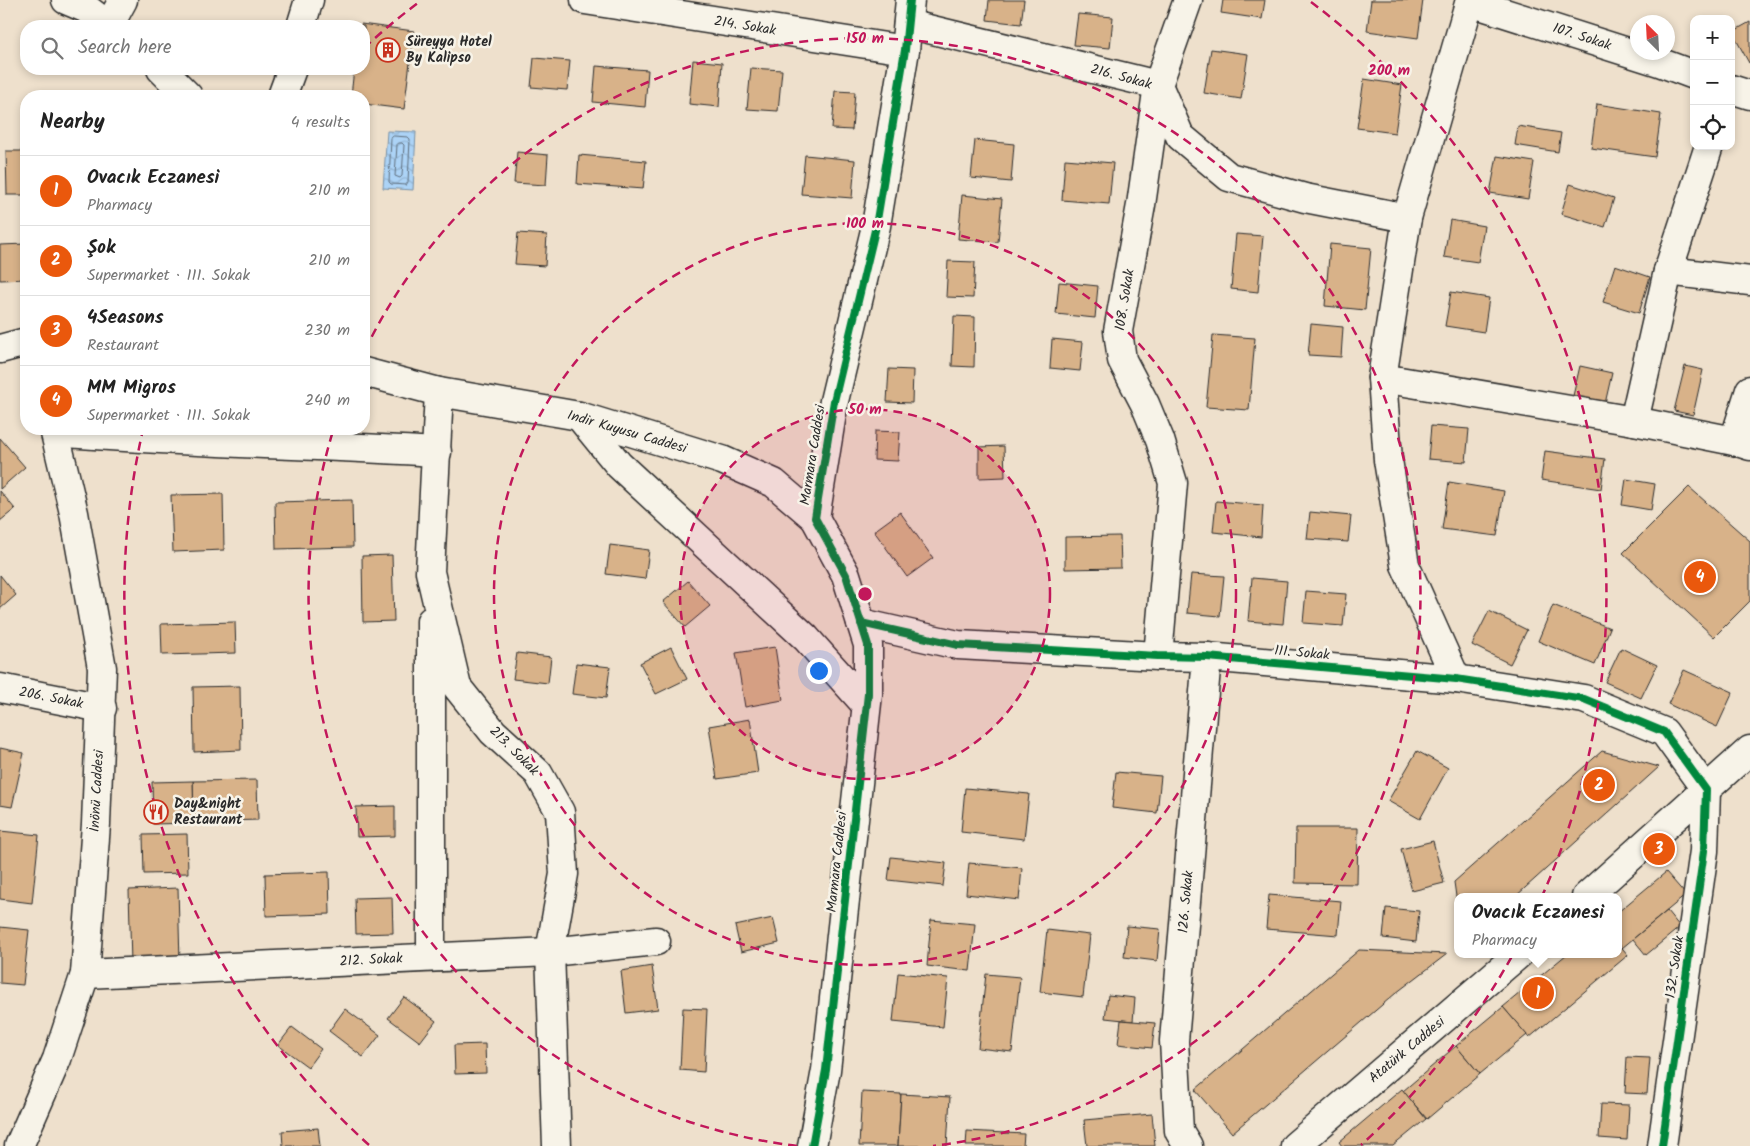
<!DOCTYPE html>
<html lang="en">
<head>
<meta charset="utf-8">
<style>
  :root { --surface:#fff; --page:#f2f2f2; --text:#222; --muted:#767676; --line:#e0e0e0; --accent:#ea580c }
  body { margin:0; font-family:Kalam,sans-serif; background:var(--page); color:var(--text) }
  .controls { position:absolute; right:15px; top:15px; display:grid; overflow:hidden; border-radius:10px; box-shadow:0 2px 8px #0003 }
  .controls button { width:45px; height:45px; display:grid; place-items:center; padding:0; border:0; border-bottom:1px solid var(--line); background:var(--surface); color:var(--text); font:25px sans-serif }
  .compass { position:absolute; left:1630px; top:15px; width:45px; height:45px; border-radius:50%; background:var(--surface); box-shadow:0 2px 8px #0003; rotate:336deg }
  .you { position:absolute; left:818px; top:670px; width:18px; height:18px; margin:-12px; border:4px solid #fff; border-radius:50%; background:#1a73e8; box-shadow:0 0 0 8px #1a73e833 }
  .badge { display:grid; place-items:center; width:32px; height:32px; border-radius:50%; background:var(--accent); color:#fff; font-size:16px; font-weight:700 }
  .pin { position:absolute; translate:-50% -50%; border:2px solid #fff; box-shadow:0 1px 5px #0006 }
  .popup { position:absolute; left:1454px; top:893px; width:168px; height:65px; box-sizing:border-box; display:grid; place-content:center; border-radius:10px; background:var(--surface); filter:drop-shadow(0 1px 4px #0005); font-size:16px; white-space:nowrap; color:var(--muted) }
  .popup b { font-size:19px; color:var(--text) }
  .popup::after { content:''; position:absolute; left:50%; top:100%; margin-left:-10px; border:10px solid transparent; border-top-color:var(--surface) }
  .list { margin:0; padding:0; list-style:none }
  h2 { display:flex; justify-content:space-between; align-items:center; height:65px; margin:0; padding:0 20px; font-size:21px }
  h2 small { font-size:16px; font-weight:400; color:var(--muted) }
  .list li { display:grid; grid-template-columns:32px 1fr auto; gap:15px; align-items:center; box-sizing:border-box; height:70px; padding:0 20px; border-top:1px solid var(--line) }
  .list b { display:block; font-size:19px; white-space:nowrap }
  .list p { margin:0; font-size:16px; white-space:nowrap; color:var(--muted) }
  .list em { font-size:16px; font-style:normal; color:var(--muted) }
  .icon { flex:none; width:28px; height:28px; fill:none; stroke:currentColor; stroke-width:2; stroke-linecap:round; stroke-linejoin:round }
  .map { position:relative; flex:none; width:1750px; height:1146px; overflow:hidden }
  .search { position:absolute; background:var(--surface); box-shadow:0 2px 8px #0003; left:20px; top:20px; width:350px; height:55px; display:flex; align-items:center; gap:12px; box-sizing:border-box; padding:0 18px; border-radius:20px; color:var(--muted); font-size:19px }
  .panel { position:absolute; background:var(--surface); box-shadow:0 2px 8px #0003; left:20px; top:90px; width:350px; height:345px; border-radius:20px }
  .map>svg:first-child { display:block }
  .water { fill:url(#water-waves); stroke:#7890a5 }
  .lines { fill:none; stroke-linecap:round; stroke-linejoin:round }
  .shore { stroke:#5f6e7c; stroke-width:1 }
  .building { fill:#d8b289; stroke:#2b2b2b }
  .minor-casing { stroke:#2b2b2b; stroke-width:31 }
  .major-casing { stroke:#2b2b2b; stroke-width:31 }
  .minor { stroke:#f7f3e8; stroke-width:28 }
  .major { stroke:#f7f3e8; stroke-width:28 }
  .cycleway-casing { stroke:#f7f3e8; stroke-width:11 }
  .cycleway { stroke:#00873e; stroke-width:8 }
  .ring { fill:none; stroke:#c2185b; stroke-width:2.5; stroke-dasharray:9 6 }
  .labels { text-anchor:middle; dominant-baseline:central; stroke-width:5; stroke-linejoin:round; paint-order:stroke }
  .street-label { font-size:14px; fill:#2b2b2b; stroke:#f7f3e8 }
  .poi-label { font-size:14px; font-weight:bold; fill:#2b2b2b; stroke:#f7f3e8; text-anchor:start }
  .centre { fill:#c2185b; stroke:#f7f3e8; stroke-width:2.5 }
  .ring-label { font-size:15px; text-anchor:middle; font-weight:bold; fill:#c2185b; stroke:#f7f3e8; stroke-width:5; stroke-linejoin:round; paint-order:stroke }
</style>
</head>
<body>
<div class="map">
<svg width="1750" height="1146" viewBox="0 0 1750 1146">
  <defs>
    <pattern id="water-waves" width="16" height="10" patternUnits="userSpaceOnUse" patternTransform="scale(1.25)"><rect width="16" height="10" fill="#acd3f6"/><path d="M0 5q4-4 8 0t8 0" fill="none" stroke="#94b5d3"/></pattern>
  </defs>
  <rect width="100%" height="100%" fill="#eee0cc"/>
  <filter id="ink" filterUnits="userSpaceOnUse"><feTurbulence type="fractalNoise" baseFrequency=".02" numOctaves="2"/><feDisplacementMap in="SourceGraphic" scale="10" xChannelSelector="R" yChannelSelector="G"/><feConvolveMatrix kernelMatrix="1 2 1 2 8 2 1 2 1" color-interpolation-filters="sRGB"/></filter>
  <g filter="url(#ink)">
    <path class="water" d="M387,131L416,132L413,190L383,188Z"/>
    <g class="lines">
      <g class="shore">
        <path d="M394,136L408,137L410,139L408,182L406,185L391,184L389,182L391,138Z"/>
        <path d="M399,143H402L404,145L402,176L400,178L395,176L397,145Z"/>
      </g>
    </g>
    <g class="building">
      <path d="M989,0H1024L1021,24L987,20Z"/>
      <path d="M1223,0H1265L1262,19L1221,13Z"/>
      <path d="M1371,0H1423L1418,38L1367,31Z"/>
      <path d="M1078,14L1113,17L1110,48L1074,45Z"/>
      <path d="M1750,22V62L1749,63L1732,32Z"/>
      <path d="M361,24L414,31L404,109L364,104V96H351L354,69H364V26H360Z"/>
      <path d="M1211,49L1248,54L1241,99L1204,93Z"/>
      <path d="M534,58L570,61L567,90L531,87Z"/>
      <path d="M693,60L722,63L719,107L689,104Z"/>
      <path d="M596,66L648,70L645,107L593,102Z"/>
      <path d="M751,68L782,70L778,111L747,109Z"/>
      <path d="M1364,79L1402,85L1395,133L1357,128Z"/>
      <path d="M835,91L855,92L852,130L832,129Z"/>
      <path d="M1597,104L1661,114L1655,157L1591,148Z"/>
      <path d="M1518,126L1561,133L1558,152L1515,145Z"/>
      <path d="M975,140L1014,144L1011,182L971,178Z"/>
      <path d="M6,151H26V195H7Z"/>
      <path d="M517,152L548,155L546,185L514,183Z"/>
      <path d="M579,155L646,161L643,189L577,184Z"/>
      <path d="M805,155L855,160L852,198L801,194Z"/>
      <path d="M1497,156L1534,162L1528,199L1490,193Z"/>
      <path d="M1065,159L1113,163L1109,204L1062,200Z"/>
      <path d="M1570,184L1614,198L1605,227L1561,214Z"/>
      <path d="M962,195L1002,199L998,242L958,239Z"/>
      <path d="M1450,220L1484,226L1478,262L1444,257Z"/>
      <path d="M518,233L547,235L545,266L515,264Z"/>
      <path d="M1236,234L1263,236L1258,292L1231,289Z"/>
      <path d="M26,244V279L0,280V245Z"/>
      <path d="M1330,244L1371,248L1365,310L1325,306Z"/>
      <path d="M948,261L975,262L973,298L946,297Z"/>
      <path d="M1615,265L1650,277L1639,313L1603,302Z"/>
      <path d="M1059,282L1098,286L1095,318L1056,314Z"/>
      <path d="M1451,292L1489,298L1484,332L1445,326Z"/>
      <path d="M954,316L975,317L974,367L952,366Z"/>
      <path d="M1311,324L1343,327L1341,357L1308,355Z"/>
      <path d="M1213,335L1255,338L1249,410L1206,407Z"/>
      <path d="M1052,339L1083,342L1080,371L1050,368Z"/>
      <path d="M1580,366L1612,373L1604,408L1572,400Z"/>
      <path d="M1685,366L1703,370L1693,415L1674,411Z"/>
      <path d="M889,369L913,370L912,403L887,402Z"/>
      <path d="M1431,426L1469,429L1466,462L1428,459Z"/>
      <path d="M875,431L900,432L898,461L874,460Z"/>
      <path d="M0,438L25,467L0,489Z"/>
      <path d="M1004,446L1005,477L979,478V447Z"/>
      <path d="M1545,451L1605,459L1601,489L1541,480Z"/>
      <path d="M1626,479L1655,484L1651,510L1622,505Z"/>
      <path d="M1449,482L1504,491L1497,536L1442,529Z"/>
      <path d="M1689,487L1750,541V601L1714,637L1623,553Z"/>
      <path d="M0,491L15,509L0,521Z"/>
      <path d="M223,494L224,550L173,552L171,495Z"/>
      <path d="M352,500L353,547L276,549L275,502Z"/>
      <path d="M1216,501L1263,505L1261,537L1213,532Z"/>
      <path d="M900,512L933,558L907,577L874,531Z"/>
      <path d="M1310,512L1351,516L1348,542L1307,539Z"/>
      <path d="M1120,536L1121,568L1065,569V537Z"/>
      <path d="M610,545L649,550L645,579L606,574Z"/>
      <path d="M392,555L394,621L363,622L362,556Z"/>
      <path d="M1191,574L1224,576L1220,616L1187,613Z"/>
      <path d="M0,575L16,595L0,609Z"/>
      <path d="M1252,578L1287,581L1283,624L1248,621Z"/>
      <path d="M688,581L710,606L685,627L663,602Z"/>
      <path d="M1306,591L1346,594L1343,626L1303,623Z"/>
      <path d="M1553,605L1610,628L1595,665L1538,641Z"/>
      <path d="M1489,611L1527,630L1510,664L1472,645Z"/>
      <path d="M235,622L236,653L162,655L161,624Z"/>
      <path d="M671,647L687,679L656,694L640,663Z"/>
      <path d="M775,647L783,700L745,707L736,653Z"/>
      <path d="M1621,648L1657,665L1641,698L1605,682Z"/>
      <path d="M517,653L551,657L548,683L513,679Z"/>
      <path d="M576,663L610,667L606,698L572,694Z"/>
      <path d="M1684,670L1733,692L1717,727L1668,704Z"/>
      <path d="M240,686L241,750L194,752L193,687Z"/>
      <path d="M750,719L758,773L717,779L709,726Z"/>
      <path d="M0,748L24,753L12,807L0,805Z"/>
      <path d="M1417,751L1448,768L1420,819L1388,801Z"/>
      <path d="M1602,751L1659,767L1515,897H1458V911L1454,882Z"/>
      <path d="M1116,772L1161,776L1157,813L1112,808Z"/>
      <path d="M257,780L258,820L194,822L193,781Z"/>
      <path d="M193,781L194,823L153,824L152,782Z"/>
      <path d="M965,788L1029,794L1024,839L961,832Z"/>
      <path d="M395,806V836L357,837L356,807Z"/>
      <path d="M1296,828H1358L1357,884L1295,883Z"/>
      <path d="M0,831L39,835L32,903L0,899Z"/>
      <path d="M187,834L188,873L144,874L143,835Z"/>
      <path d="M1433,841L1444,883L1412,891L1401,849Z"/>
      <path d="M891,857L946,863L943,886L888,880Z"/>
      <path d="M969,863L1022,868L1019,900L966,894Z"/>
      <path d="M329,872L330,914L266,916L265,874Z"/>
      <path d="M1666,872L1686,895L1622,948L1618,943V912Z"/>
      <path d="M178,888L180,963L131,964L129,890Z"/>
      <path d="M1269,895L1341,901L1338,935L1266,929Z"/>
      <path d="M392,897L393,933L356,934L355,898Z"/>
      <path d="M1386,908L1419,911L1416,942L1383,938Z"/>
      <path d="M1667,911L1680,927L1646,955L1633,939Z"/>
      <path d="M773,918L779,943L741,952L735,926Z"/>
      <path d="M931,920L975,924L970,971L927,966Z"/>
      <path d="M1127,926L1160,929L1157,961L1124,957Z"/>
      <path d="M0,927L29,930L23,985L0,983Z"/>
      <path d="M1047,930L1090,935L1083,997L1040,992Z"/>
      <path d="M1618,943L1628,955L1529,1038L1503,1007L1567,954H1618Z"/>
      <path d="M1359,950L1447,954L1396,993L1232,1133L1195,1090Z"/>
      <path d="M652,966L658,1009L626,1013L621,971Z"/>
      <path d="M898,973L948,978L943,1027L893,1022Z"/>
      <path d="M986,974L1020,977L1012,1052L978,1048Z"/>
      <path d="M1108,995L1135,998L1133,1021L1105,1018Z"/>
      <path d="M404,997L436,1021L420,1042L388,1018Z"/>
      <path d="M1503,1007L1527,1035L1480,1074L1456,1046Z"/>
      <path d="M683,1008L707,1009L704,1072L680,1070Z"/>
      <path d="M345,1009L380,1035L363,1057L329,1031Z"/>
      <path d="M1121,1020L1155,1023L1152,1048L1118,1044Z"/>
      <path d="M292,1027L321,1049L308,1067L278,1045Z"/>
      <path d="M485,1044L486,1073L455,1074L454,1045Z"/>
      <path d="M1456,1046L1480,1074L1427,1119L1403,1091Z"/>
      <path d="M1627,1057L1650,1058L1647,1094L1625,1093Z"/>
      <path d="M1402,1089L1426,1119L1393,1146H1342L1339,1142Z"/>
      <path d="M862,1092L901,1094L898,1146H859Z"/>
      <path d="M901,1094L950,1097L947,1146H898Z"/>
      <path d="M1601,1104L1629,1105L1627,1140L1599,1138Z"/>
      <path d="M1152,1114L1155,1146H1087L1084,1120Z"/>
      <path d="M318,1128L320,1146H283L282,1131Z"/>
      <path d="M967,1131L1024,1134L1023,1146H966Z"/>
    </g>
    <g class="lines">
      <g class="minor-casing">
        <g id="minor">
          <path d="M66,0L87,9L109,26L123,0"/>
          <path d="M585,0L905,50"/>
          <path d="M1470,2L1659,62L1694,75"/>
          <path d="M908,24L1158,85L1180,136L1229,177L1305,198L1407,218"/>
          <path d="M301,26L309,0"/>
          <path d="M161,69L188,96"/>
          <path d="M1731,89L1750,95"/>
          <path d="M282,96L292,69"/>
          <path d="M1668,271L1750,281"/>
          <path d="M0,349L26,342"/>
          <path d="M364,372L439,392L579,416L722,460L774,483L815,518"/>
          <path d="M1382,378L1634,421L1734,441L1750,446"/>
          <path d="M439,392L430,572L457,687L493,732L538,773L560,812L564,874L550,952L557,1146"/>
          <path d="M579,416L619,465L806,638L866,705"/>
          <path d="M1634,421L1668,271L1709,146"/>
          <path d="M55,432C182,443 309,444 437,452"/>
          <path d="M1734,441L1750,390"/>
          <path d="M431,621V957"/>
          <path d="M861,623L958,645L1158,656L1207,657L1456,679L1584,699L1664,732L1706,790L1704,851L1662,1146"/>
          <path d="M1158,656L1173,483L1160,440L1145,404L1122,360L1118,331L1141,205L1158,85L1188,0"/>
          <path d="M1456,679L1405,565L1388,460L1382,378L1407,218L1470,0"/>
          <path d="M0,688L102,708"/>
          <path d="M85,974L550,952L656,941"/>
          <path d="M19,1146L57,1059L85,974L96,824L102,668L74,513L54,429"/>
          <path d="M812,1146L826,1070L868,694V645L846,575L815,518L834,401L876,226L905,50L910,0"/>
          <path d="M1188,1146L1179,1131L1174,1041L1207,657"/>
        </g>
      </g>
      <g class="major-casing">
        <g id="major">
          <path d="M1586,897L1750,750"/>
          <path d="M1295,1146L1519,954"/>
        </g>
      </g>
      <use href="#minor" class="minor"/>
      <use href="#major" class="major"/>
      <g class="cycleway-casing">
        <g id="cycleway">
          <path d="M861,623L958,645L1158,656L1207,657L1456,679L1584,699L1664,732L1706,790L1704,851L1662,1146"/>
          <path d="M812,1146L826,1070L868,694V645L846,575L815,518L834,401L876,226L905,50L910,0"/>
        </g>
      </g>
      <use href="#cycleway" class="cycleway"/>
    </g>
  </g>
  <circle cx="865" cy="594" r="185" fill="#c2185b" fill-opacity=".12"/>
  <g class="ring">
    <circle cx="865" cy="594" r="185"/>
    <circle cx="865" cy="594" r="371"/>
    <path d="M797 1146A556 556 0 0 1 333 431M365 350A556 556 0 1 1 933 1146"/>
    <path d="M369 1145A741 741 0 0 1 142 434M364 48A741 741 0 0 1 419 2M1311 2A741 741 0 0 1 1361 1145"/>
  </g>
  <defs>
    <g id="building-ring" transform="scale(1.25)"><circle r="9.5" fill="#f7f3e8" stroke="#c8321e" stroke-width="1.5"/><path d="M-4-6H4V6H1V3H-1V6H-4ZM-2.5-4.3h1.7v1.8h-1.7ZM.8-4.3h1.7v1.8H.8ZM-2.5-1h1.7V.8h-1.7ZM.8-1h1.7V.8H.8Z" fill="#c8321e"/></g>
    <g id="restaurant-ring" transform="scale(1.25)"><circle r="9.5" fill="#f7f3e8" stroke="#c8321e" stroke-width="1.5"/><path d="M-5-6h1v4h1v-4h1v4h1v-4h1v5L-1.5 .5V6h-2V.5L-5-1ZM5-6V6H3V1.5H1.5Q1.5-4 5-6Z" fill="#c8321e"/></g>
  </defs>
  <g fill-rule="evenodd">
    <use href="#building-ring" x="388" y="50"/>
    <use href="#restaurant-ring" x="156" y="812"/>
  </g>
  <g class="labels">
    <g class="street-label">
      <text transform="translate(745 26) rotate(9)">214. Sokak</text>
      <text transform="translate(1582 37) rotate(18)">107. Sokak</text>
      <text transform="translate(1121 77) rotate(15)">216. Sokak</text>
      <text transform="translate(1125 300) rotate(-81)">108. Sokak</text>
      <text transform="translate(627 432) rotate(16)">Indir Kuyusu Caddesi</text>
      <text transform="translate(813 455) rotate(-81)">Marmara Caddesi</text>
      <text transform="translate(1302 653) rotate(5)">111. Sokak</text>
      <text transform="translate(51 698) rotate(11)">206. Sokak</text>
      <text transform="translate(514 751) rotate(45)">213. Sokak</text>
      <text transform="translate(97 791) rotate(-87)">İnönü Caddesi</text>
      <text transform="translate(837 862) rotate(-84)">Marmara Caddesi</text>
      <text transform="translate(1186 902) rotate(-85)">126. Sokak</text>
      <text transform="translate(371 960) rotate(-3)">212. Sokak</text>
      <text transform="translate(1675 967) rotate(-82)">132. Sokak</text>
      <text transform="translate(1407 1050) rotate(-40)">Atatürk Caddesi</text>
    </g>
    <g class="poi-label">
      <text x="406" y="42">Süreyya Hotel<tspan x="406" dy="16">By Kalipso</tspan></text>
      <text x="174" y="804">Day&amp;night<tspan x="174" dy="16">Restaurant</tspan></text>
    </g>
  </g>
  <circle cx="865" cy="594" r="8" class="centre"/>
  <g class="ring-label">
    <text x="865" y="43">150 m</text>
    <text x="1389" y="75">200 m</text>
    <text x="865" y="228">100 m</text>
    <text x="865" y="414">50 m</text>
  </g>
</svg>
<div class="controls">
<button>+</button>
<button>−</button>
<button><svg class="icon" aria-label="locate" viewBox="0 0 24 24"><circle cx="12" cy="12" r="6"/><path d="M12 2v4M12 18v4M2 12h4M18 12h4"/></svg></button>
</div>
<svg class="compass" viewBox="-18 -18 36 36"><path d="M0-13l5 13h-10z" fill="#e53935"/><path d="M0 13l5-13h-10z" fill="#767676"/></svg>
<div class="you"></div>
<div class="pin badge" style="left:1538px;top:993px">1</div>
<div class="popup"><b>Ovacık Eczanesi</b>Pharmacy</div>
<div class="pin badge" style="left:1599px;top:785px">2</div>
<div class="pin badge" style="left:1659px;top:849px">3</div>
<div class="pin badge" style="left:1700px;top:577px">4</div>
<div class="search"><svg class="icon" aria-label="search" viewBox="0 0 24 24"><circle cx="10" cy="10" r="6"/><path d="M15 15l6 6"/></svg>Search here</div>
<section class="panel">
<h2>Nearby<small>4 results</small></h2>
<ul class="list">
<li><span class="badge">1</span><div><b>Ovacık Eczanesi</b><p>Pharmacy</p></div><em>210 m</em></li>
<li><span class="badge">2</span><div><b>Şok</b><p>Supermarket · 111. Sokak</p></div><em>210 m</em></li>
<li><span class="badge">3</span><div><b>4Seasons</b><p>Restaurant</p></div><em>230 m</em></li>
<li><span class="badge">4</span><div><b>MM Migros</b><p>Supermarket · 111. Sokak</p></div><em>240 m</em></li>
</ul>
</section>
</div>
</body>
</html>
